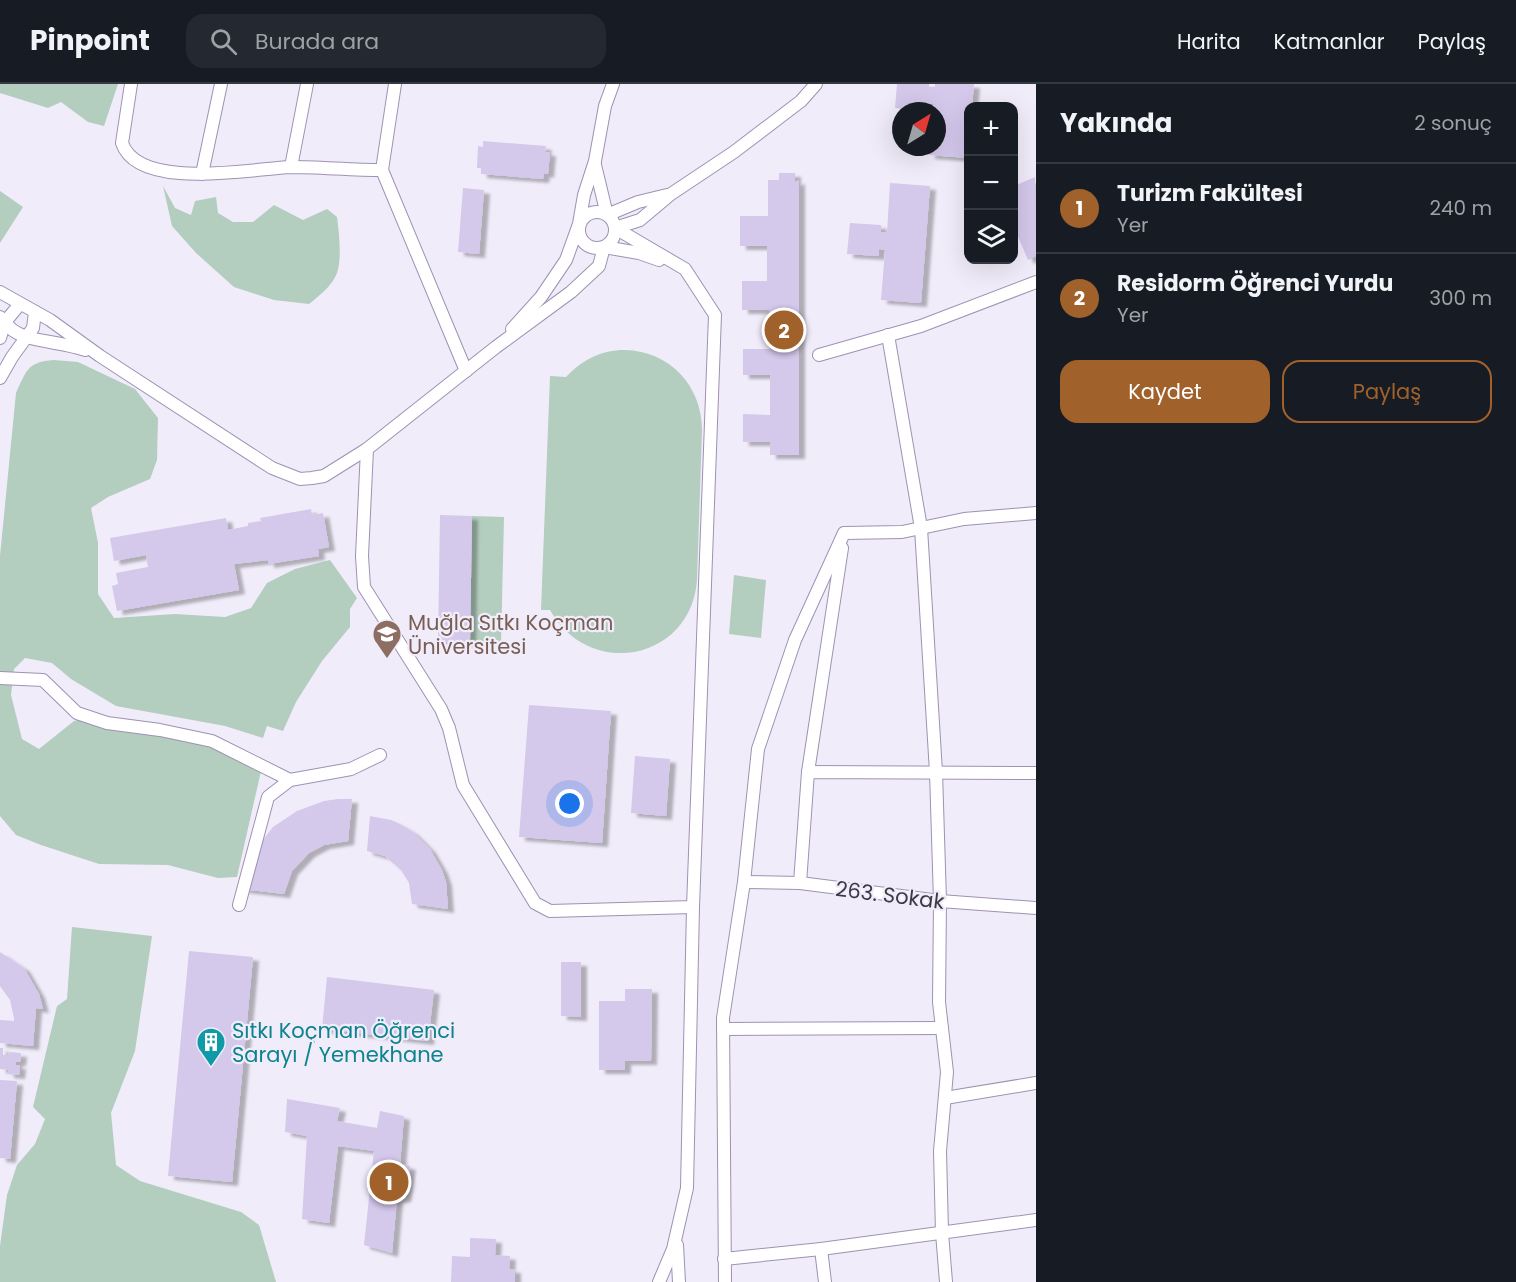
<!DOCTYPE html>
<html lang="tr">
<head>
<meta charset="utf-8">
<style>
  :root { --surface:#171b24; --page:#242831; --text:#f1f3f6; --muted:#9ea1a6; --line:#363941; --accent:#a1612b }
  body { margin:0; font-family:Poppins,sans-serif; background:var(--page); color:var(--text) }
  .controls { position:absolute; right:18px; top:18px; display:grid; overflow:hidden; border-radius:12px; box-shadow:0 6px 24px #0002 }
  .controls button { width:54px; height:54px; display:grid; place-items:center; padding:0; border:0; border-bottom:2px solid var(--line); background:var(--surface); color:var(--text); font:30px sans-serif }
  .compass { position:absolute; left:892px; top:18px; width:54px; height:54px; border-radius:50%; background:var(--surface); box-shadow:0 6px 24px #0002; rotate:37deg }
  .you { position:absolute; left:570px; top:720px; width:21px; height:21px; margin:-15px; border:4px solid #fff; border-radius:50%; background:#1a73e8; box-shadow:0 0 0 9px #1a73e833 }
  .badge { display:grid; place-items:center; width:39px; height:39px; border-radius:50%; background:var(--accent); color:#fff; font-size:20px; font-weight:700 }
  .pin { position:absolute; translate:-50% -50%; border:3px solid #fff; box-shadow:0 2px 6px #0006 }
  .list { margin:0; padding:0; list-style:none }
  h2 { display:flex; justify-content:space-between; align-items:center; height:78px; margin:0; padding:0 24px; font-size:26px }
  h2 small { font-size:20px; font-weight:400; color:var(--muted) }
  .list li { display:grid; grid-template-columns:39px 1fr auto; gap:18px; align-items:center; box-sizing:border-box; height:90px; padding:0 24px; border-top:2px solid var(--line) }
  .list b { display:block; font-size:22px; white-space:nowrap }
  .list p { margin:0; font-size:20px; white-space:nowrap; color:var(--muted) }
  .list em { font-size:20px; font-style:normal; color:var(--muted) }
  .actions { display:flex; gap:12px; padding:18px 24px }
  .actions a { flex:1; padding:14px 0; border:2px solid var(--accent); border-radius:18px; text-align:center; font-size:21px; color:var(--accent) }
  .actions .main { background:var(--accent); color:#fff }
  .icon { flex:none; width:33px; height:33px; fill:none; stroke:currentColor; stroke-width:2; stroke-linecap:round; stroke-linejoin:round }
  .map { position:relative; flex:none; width:1036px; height:1198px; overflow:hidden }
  header { display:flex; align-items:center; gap:36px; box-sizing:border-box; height:84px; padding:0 30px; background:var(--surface); border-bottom:2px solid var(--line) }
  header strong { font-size:28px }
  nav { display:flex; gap:33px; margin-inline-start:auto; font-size:21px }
  .search { width:420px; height:54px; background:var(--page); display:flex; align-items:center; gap:15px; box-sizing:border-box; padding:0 21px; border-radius:18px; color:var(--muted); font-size:22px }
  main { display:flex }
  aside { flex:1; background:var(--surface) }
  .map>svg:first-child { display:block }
  .green { fill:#b3cdbe }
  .building { fill:#d4c8eb; filter:url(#shadow) }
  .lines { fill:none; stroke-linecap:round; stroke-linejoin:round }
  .minor-casing { stroke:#9d92b2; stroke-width:14 }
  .minor { stroke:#fff; stroke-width:12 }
  .labels { text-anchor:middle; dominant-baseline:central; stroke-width:4.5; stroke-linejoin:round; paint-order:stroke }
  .education-label { font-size:21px; fill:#785e54; stroke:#f1ecfa; text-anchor:start }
  .street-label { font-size:21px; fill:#3d3846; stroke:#f1ecfa }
  .culture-label { font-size:21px; fill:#0d838f; stroke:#f1ecfa; text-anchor:start }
</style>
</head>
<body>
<header>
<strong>Pinpoint</strong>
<div class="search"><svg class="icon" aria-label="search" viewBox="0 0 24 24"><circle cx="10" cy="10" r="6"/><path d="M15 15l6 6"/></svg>Burada ara</div>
<nav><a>Harita</a><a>Katmanlar</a><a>Paylaş</a></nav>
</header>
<main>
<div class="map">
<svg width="1036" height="1198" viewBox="0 0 1036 1198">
  <defs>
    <filter id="shadow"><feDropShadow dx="6" dy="4" stdDeviation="1.5" flood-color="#0004"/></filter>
  </defs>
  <rect width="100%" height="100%" fill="#f1ecfa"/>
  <g class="green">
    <path d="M0,0H118L104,42L88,38L61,18L48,24L0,9Z"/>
    <path d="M163,102L175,124L191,131L195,117L216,113L218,129L233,138H253L274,121L303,136L327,125L337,133C339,148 342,175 337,189C332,202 319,212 309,220L274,216L234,203L196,169L172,142Z"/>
    <path d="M0,107L23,123L0,159Z"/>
    <path d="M625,266C670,267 702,302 702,346L697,496C691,577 589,596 550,526H541L550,292L566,293C582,276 601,266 625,266Z"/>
    <path d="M54,276L78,278L135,305L158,334L157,376L150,395L108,413L91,424L98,459V510L114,534L175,530L225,533L251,524L267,499L295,485L330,476L357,514L350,525V543L322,577L296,618L283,647L267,642L263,654L225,642L116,622L71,595L52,579L25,574L14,585L11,611L22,655L39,665L74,637L97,631L192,657L247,677L261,687L237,793L218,794L168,781L99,780L41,761L16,751L0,732V472L16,309C27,286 27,278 54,276Z"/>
    <path d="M472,432L504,433L501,560L470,559Z"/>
    <path d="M734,491L766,496L761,554L729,550Z"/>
    <path d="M72,843L152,852L135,967L111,1029L116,1081L140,1097L241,1128L259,1141L276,1198H0V1162L7,1111L17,1081L35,1060L45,1035L33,1023L57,922L67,915Z"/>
  </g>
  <g class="building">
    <path d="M897,0H929V3H935V0H974L972,22H968V74L929,71L930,63H937V27H933V20H927V27L895,24Z"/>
    <path d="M483,57L546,62L545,68H550L548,90L544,89L543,95L481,90V84H477L478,62L483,63Z"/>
    <path d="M779,89H795V98L799,96V371H770V358H743V330L770,331V291H743V265H770L769,226H742V197H767V162H740V132H768V96H779Z"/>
    <path d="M1035,93L1036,172L1028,176L1016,148L1014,149V102Z"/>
    <path d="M890,99L930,102L921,219L881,216L885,166L879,165V172L847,170L850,139L881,141V148L887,149Z"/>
    <path d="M463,104L484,106L479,170L458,168Z"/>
    <path d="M311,425L312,431L323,429L329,463L318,465L319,472L268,480V476L234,480L239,506L117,527L112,502L118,500L116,489L148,483L146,471L114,477L110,454L226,434L228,446L248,442V439L261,437L260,434Z"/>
    <path d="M440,431L472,432L470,559L438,558Z"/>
    <path d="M529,621L611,627L602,759L519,753Z"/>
    <path d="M635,672L670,675L666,732L631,729Z"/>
    <path d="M338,715H352L348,757L324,761L309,769L292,787L284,810L242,805L255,766L273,743L297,727L324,717Z"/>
    <path d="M370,732L391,736L402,741L413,748L430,765L442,786L446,798L448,825L412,820L409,799L401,786L385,772L367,767Z"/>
    <path d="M189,867L253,873L232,1098L168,1092Z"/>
    <path d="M0,868L24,884L39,910L43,925L36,924L33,962L0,959V936L14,937V934L10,916L0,902Z"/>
    <path d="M561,878H581V933L561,932Z"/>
    <path d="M327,893L434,906L428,957L322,945Z"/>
    <path d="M625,905H652L651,977H625V986H599V917H625Z"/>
    <path d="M0,964H3V971H10V968L21,969L20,978H16V981H20L19,991L8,990V986L0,985Z"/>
    <path d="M0,996L17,997L10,1075L0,1074Z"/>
    <path d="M287,1015L340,1024L337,1037L377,1044L380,1027L404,1032L400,1080L410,1082L405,1114L397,1115L392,1169L364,1161L374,1067L338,1062L329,1139L302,1135L307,1052L285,1048Z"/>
    <path d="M470,1154L496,1155L495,1171L510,1172L509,1185H515V1198H451L452,1172L470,1173Z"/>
  </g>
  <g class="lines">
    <g class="minor-casing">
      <g id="minor">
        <path d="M131,0L122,59C138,107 251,85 290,83C320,83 351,86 382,86"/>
        <path d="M395,0L382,86L466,287"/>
        <path d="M595,81L607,131L638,118L667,111"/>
        <path d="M291,83L307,0"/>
        <path d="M202,90L221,0"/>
        <circle cx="597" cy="146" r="18"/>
        <path d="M615,144L685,185L715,231L693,823L687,1104L673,1165L659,1198"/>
        <path d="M615,144L640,136L671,110L734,68L801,17L816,0"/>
        <path d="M0,208L50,236L100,272L272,384L300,395L312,394L324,392L367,365L496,263L571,208L599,182L604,163L639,169L659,176"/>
        <path d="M0,233C4,237 9,244 14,247C30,258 64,258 85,266"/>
        <path d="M512,245L541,213L566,176L579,140L584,111L595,77L605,22L613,0"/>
        <path d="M888,251L921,444L936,688L940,817L939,918L947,988L940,1067L942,1149L946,1198"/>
        <path d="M0,254L5,238L20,220"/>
        <path d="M819,271L921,242L1036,198"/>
        <path d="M0,294L12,273L33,244L35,228"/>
        <path d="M367,365L362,472L364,503L441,625L449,644L463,701L535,819L550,827L693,823"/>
        <path d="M0,594L43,596L77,629L107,639L160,646L212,657L290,696"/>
        <path d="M808,688L842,464"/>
        <path d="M744,798L800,799L940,817L1036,824"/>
        <path d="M800,799L808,688L1036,689"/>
        <path d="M239,821L268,713L290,696L351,685L380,671"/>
        <path d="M723,945L942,944"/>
        <path d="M945,1014L1036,999"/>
        <path d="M677,1161L679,1198"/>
        <path d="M821,1165L825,1198"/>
        <path d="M724,1175L821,1165L1036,1136"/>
        <path d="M725,1198L723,934L744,798L758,665L795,556L844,449L902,448L964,435L1036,429"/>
      </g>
    </g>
    <use href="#minor" class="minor"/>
  </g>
  <defs>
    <g id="university-pin" transform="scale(1.5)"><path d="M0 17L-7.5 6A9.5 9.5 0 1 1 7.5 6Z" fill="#8d6e63" stroke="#f1ecfa"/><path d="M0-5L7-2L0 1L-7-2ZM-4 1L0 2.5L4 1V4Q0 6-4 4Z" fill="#fff"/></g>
    <g id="building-pin" transform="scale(1.5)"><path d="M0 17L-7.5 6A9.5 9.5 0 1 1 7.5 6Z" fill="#0f9aa8" stroke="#f1ecfa"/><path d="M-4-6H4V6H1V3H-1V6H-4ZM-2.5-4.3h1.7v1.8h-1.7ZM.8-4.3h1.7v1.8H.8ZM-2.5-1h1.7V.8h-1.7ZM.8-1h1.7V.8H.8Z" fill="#fff"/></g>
  </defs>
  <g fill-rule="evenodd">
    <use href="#university-pin" x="387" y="550"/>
    <use href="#building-pin" x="211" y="958"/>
  </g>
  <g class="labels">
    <g class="education-label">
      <text x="408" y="538">Muğla Sıtkı Koçman<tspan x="408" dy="24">Üniversitesi</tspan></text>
    </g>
    <g class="street-label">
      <text transform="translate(890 811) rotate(7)">263. Sokak</text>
    </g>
    <g class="culture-label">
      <text x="232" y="946">Sıtkı Koçman Öğrenci<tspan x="232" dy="24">Sarayı / Yemekhane</tspan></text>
    </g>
  </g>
</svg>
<div class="controls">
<button>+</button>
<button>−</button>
<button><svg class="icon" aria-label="layers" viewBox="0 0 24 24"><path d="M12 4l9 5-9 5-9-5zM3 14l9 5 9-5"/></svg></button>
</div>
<svg class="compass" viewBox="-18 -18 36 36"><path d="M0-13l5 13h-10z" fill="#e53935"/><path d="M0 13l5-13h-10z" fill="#9ea1a6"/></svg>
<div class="you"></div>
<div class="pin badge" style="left:389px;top:1098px">1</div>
<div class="pin badge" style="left:784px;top:246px">2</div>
</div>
<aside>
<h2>Yakında<small>2 sonuç</small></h2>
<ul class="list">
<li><span class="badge">1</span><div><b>Turizm Fakültesi</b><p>Yer</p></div><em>240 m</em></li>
<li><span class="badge">2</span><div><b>Residorm Öğrenci Yurdu</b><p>Yer</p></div><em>300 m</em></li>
</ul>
<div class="actions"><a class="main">Kaydet</a><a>Paylaş</a></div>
</aside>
</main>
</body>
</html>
